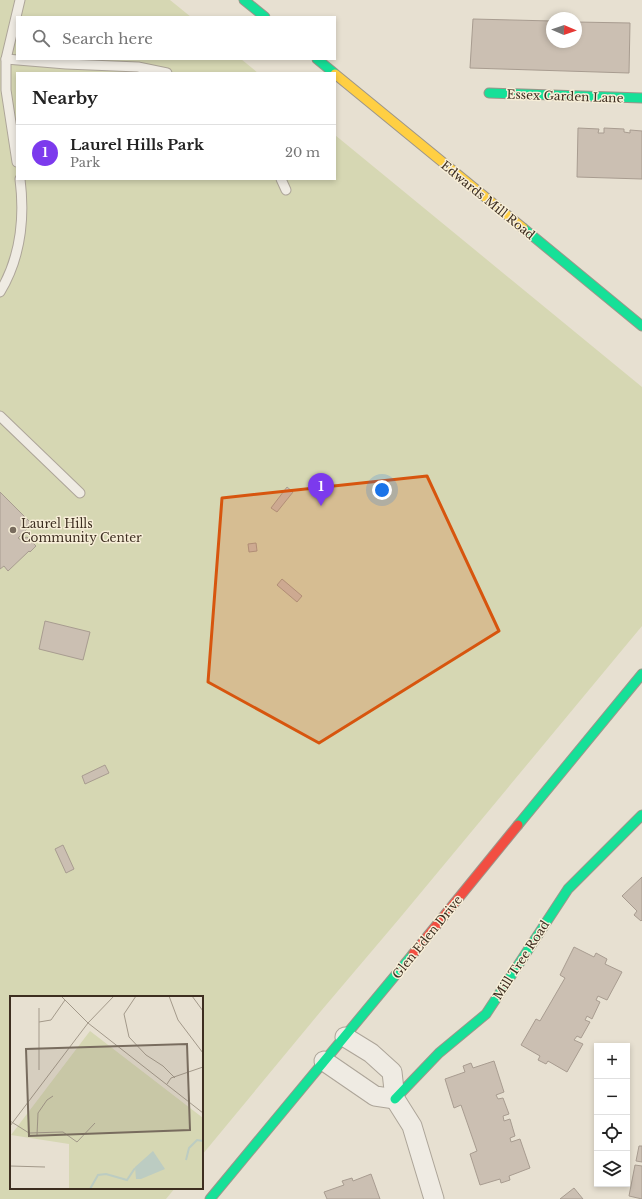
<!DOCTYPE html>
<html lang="en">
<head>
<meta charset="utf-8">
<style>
  :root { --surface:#fff; --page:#f6f6f6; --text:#222; --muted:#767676; --line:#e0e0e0; --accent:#7c3aed }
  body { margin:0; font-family:"Libre Baskerville",serif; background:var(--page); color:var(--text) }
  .controls { position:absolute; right:12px; bottom:12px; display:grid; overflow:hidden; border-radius:0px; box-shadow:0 2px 6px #0003 }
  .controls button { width:36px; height:36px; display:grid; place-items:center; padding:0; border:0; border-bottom:1px solid var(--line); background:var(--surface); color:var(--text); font:20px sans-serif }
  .compass { position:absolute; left:546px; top:12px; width:36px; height:36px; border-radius:50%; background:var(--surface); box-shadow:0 2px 6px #0003; rotate:92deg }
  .you { position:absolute; left:382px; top:490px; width:14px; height:14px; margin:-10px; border:3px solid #fff; border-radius:50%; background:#1a73e8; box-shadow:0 0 0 6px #1a73e833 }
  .badge { display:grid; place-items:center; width:26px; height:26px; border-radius:50%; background:var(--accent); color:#fff; font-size:13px; font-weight:700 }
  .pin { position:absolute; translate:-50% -33px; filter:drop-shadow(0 1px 2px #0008) }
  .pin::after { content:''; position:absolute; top:21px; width:14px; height:12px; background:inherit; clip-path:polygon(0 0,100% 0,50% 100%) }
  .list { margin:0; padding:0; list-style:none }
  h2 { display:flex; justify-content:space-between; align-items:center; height:52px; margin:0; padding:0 16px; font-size:17px }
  h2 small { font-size:13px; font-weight:400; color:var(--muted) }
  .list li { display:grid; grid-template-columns:26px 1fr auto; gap:12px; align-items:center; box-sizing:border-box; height:56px; padding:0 16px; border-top:1px solid var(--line) }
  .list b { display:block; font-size:15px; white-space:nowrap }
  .list p { margin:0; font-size:13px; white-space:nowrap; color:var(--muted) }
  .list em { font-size:13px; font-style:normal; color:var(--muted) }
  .icon { flex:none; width:22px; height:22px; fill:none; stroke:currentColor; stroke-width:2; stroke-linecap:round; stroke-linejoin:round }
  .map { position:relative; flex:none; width:642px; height:1199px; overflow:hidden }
  .search { position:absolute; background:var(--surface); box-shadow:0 2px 6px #0003; left:16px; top:16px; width:320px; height:44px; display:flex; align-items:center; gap:10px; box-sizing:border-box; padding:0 14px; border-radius:0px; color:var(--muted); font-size:15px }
  .panel { position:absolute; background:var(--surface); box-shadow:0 2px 6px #0003; left:16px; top:72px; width:320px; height:108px; border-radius:0px }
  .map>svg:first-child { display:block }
  .green { fill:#d6d7b3 }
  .building { fill:#cbbfb2; stroke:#a89c90 }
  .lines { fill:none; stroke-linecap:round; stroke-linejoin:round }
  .lane-casing { stroke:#ada599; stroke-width:11 }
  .street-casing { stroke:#ada599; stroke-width:21 }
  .fast-casing { stroke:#9c958a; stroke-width:11 }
  .slow-casing { stroke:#9c958a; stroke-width:11 }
  .jam-casing { stroke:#9c958a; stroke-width:11 }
  .lane { stroke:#efebe3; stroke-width:9 }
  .street { stroke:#efebe3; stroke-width:19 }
  .fast { stroke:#16e098; stroke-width:9 }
  .slow { stroke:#ffcf43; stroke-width:9 }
  .jam { stroke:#f24e42; stroke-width:9 }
  .marked { fill:#d7550e; fill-opacity:0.2; stroke:#d7550e; stroke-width:3; stroke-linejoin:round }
  .poi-dot { fill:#786c5e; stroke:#f7eed8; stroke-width:1.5 }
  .labels { text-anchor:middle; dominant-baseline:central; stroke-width:3; stroke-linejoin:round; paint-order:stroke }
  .street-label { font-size:12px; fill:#3d2e20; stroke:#f7eed8 }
  .poi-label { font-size:12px; fill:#3d2e20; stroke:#f7eed8; text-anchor:start }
  .inset-river { fill:none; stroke:#bcccc2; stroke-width:2 }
  .inset-road { fill:none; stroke:#a3998a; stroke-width:1 }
  .view { fill:#786c5e; fill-opacity:0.15; stroke:#786c5e; stroke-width:2 }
  .inset-edge { fill:none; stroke:#3d2e20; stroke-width:2 }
</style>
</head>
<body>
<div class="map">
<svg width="642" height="1199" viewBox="0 0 642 1199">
  <rect width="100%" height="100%" fill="#e7e0d1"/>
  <path class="green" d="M0,0H170L191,17H17V59H241L258,73H17V179H335V135L642,387V626L399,919L321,1011L202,1155V997H11V1188H175L166,1199H0Z"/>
  <g class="building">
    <path d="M473,19L552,21V42H576V22L630,23L629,73L470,68Z"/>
    <path d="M578,128L599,129L598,133H604V128L624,129V132L630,133V130L642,131V179L577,177Z"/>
    <path d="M287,487L293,492L277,512L271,508Z"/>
    <path d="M0,492L32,524L18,538L21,540L27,537L36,546L30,552L29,551L8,571L4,566L0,569Z"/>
    <path d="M256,543L257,551L249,552L248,544Z"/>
    <path d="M282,579L302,596L297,602L277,585Z"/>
    <path d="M45,621L90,632L83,660L39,649Z"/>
    <path d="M105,765L109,773L85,784L82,776Z"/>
    <path d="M63,845L74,869L66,873L55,849Z"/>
    <path d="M642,877V920L641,921L634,915L637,911L622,896Z"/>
    <path d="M574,947L594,957L596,953L607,959L605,964L622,972L607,1000L598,996L596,1000L600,1002L592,1019L587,1016L585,1020L590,1022L581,1038L577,1036L574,1040L583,1044L567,1072L548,1061L546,1064L538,1060L540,1056L521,1045L536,1019L540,1021L565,978L560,975Z"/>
    <path d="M494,1061L504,1092L496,1095L498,1099L503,1098L509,1114L503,1116L504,1121L510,1119L515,1136L510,1138L511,1142L520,1139L530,1168L509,1176L510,1180L501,1183L500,1179L480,1185L470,1154L477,1151L461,1105L454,1108L445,1079L465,1072L463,1066L471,1063L473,1068Z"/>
    <path d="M639,1146H642V1162L636,1161Z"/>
    <path d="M635,1165L642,1166V1199L629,1196Z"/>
    <path d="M371,1174L380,1199H327L324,1192L344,1185L342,1181L352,1178L353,1181Z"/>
    <path d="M574,1188L583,1199H560Z"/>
  </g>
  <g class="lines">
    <g class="lane-casing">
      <g id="lane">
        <path d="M6,59L66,64L138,67L167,73"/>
        <path d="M17,162L6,90V59L20,0"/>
        <path d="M281,179L286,190"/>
        <path d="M0,292C21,257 25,219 20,179"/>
        <path d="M0,416L80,493"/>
      </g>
    </g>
    <g class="street-casing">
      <g id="street">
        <path d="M345,1037L371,1053L392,1072L395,1099L412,1126L434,1199"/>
        <path d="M324,1061L375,1096L395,1099"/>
      </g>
    </g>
    <g class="fast-casing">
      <g id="fast">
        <path d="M244,0L265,17"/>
        <path d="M317,59L334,73"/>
        <path d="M489,93L642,98"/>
        <path d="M523,228L642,326"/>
        <path d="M518,825L642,674"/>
        <path d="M395,1099L439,1053L486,1014L568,889L642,815"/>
        <path d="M210,1199L413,954"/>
      </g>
    </g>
    <g class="slow-casing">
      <path id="slow" d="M335,74L523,228"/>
    </g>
    <g class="jam-casing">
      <path id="jam" d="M413,954L518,825"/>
    </g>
    <use href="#lane" class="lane"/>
    <use href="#street" class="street"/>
    <use href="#fast" class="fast"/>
    <use href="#slow" class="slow"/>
    <use href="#jam" class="jam"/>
  </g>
  <path class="marked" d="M427,476L499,631L319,743L208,682L222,498Z"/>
  <circle class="poi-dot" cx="13" cy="530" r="4"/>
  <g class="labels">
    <g class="street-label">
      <text transform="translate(565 96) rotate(2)">Essex Garden Lane</text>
      <text transform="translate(488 200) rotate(39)">Edwards Mill Road</text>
      <text transform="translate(427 937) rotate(-51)">Glen Eden Drive</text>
      <text transform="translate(521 960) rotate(-57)">Mill Tree Road</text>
    </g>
    <g class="poi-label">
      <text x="21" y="523">Laurel Hills<tspan x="21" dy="14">Community Center</tspan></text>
    </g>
  </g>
  <g transform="translate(10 996)">
    <rect width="193" height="193" fill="#e7e0d1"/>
    <path d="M80,35L193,122V193H59V148L1,139Z" fill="#d6d7b3"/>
    <path d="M143,155L155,173L131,183H126L125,171Z" fill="#bcccc2"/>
    <path class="inset-river" d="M176,164L179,152L187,144L193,145M80,193L88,179L96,178L117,184L125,172"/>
    <path class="inset-road" d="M51,0L78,27M126,0L114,18L119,41L136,59L153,70L165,82M159,0L168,24L193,57M182,0L193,15M29,12V74M29,26L41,24L55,4M78,27L193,117M157,88L161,82L193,71M0,125L19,137L53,136L67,146L85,127M0,130L78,27L104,0M27,139L28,117L37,104L43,100M0,170L35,171"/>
    <path class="view" d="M177,48L180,134L19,140L16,53Z"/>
    <rect width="193" height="193" class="inset-edge"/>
  </g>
</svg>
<div class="controls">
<button>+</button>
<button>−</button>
<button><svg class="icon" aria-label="locate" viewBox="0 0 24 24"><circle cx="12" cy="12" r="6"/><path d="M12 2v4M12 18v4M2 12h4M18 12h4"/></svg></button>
<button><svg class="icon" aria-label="layers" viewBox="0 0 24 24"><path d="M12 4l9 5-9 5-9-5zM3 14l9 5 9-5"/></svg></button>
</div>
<svg class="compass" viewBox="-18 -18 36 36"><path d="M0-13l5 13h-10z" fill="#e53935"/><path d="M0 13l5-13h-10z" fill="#767676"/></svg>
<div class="you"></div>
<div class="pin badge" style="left:321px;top:506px">1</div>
<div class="search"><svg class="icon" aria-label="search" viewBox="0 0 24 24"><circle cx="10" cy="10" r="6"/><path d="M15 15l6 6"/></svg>Search here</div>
<section class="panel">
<h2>Nearby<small></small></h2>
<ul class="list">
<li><span class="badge">1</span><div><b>Laurel Hills Park</b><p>Park</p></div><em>20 m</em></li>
</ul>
</section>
</div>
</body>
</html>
